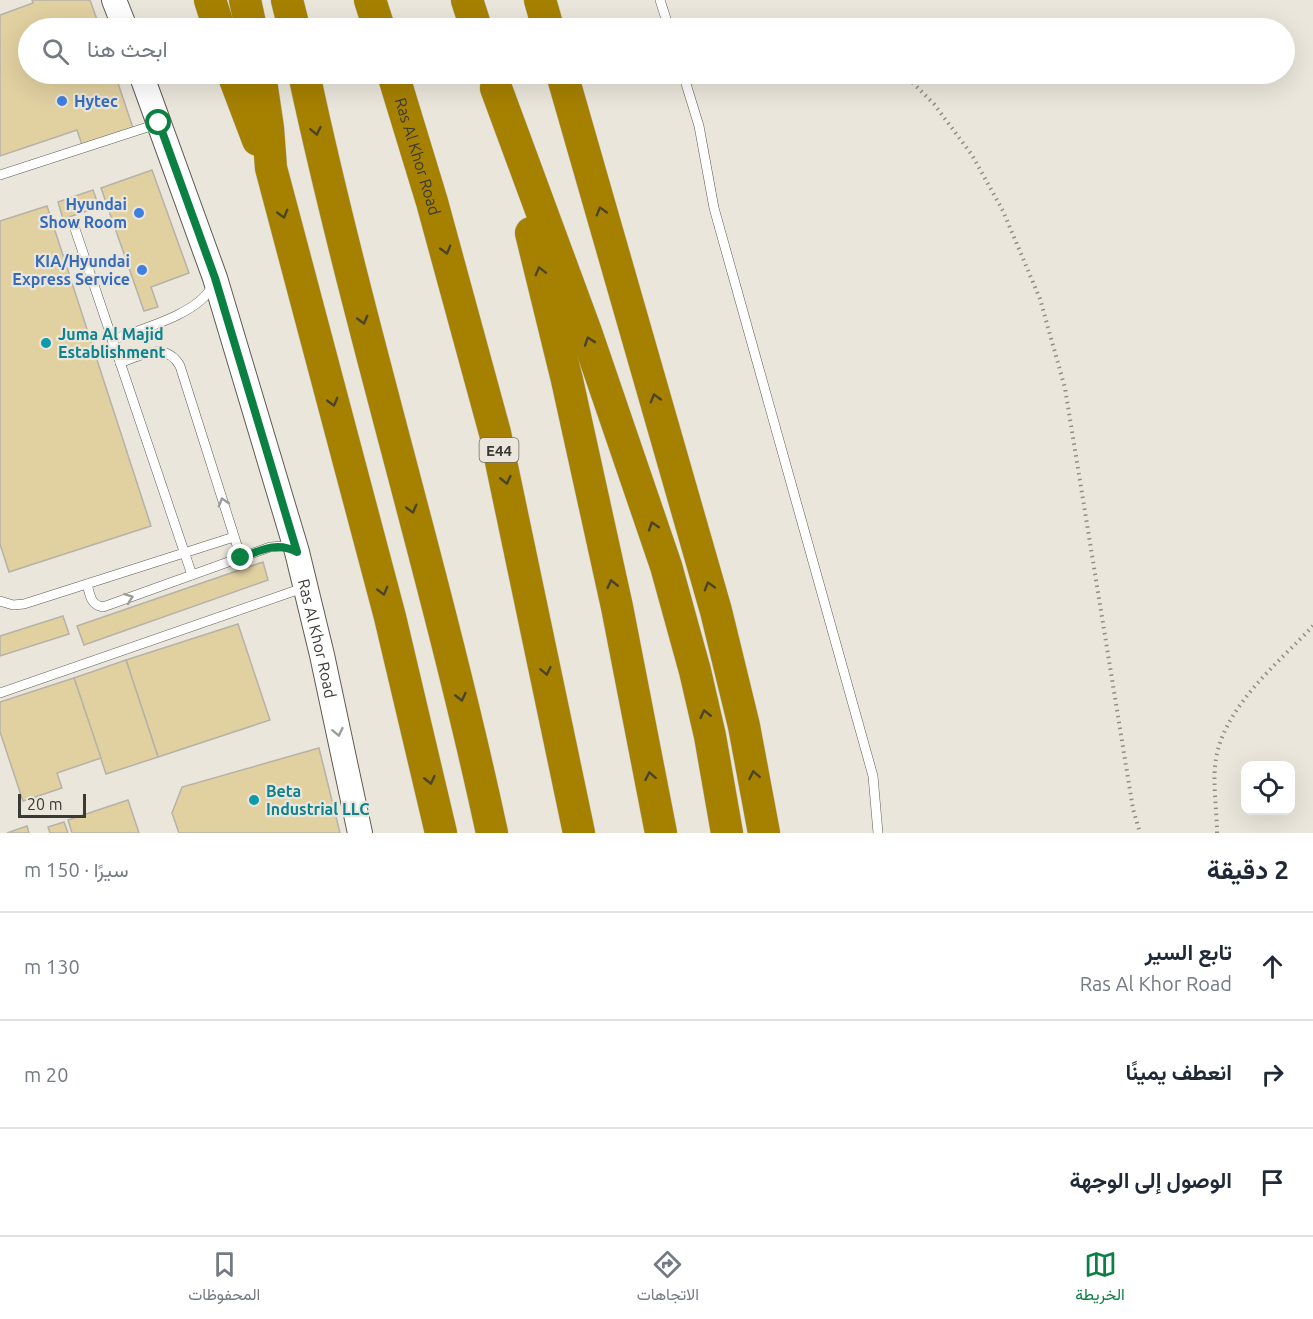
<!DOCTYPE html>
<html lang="ar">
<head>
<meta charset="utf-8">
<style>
  :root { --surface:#fff; --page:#f6f6f7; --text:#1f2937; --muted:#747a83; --line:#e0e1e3; --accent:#0b8043 }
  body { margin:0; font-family:Ubuntu,Vazirmatn,sans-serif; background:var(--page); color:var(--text); direction:rtl }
  .controls { position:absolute; right:18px; bottom:18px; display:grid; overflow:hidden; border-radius:12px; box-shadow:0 6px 24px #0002 }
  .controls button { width:54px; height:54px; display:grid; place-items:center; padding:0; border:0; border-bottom:2px solid var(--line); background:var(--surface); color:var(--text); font:30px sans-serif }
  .scale { position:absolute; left:18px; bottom:15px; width:68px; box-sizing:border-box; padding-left:6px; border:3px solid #3a3934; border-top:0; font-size:16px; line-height:21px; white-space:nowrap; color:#3a3934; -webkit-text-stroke:4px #eae6db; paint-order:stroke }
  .stop { position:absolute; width:18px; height:18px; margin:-14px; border:4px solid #0b8043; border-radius:50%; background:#fff }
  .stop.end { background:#0b8043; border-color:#fff; box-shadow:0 2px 6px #0008 }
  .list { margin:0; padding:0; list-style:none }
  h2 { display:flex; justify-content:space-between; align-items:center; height:78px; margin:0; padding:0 24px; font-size:26px }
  h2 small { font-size:20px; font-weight:400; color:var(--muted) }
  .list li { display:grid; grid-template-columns:39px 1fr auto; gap:18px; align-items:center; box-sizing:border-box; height:108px; padding:0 24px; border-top:2px solid var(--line) }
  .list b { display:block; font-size:22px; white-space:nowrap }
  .list p { margin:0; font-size:20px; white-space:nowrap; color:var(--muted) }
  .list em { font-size:20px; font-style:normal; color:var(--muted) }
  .icon { flex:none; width:33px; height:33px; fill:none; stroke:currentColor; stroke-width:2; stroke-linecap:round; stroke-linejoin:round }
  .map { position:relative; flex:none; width:1313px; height:833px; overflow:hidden; direction:ltr }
  .search { position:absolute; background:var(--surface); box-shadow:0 6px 24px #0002; left:18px; right:18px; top:18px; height:66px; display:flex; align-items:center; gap:15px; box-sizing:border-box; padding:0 21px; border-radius:33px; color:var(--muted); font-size:22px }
  .sheet { height:402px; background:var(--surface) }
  nav { display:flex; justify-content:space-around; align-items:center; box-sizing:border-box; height:84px; border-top:2px solid var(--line); background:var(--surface); font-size:16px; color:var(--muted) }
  nav a { display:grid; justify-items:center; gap:3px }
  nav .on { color:var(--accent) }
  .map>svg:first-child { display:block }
  .building { fill:#e1d0a0; stroke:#b6b2a8; stroke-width:1.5 }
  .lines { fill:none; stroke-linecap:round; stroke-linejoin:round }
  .lane-casing { stroke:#605c53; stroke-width:10 }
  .secondary-casing { stroke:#605c53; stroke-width:26 }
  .highway-casing { stroke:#c4c4c2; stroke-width:33 }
  .path { stroke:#918e86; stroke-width:4; stroke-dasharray:1.5 4.5; stroke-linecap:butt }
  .lane { stroke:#fff; stroke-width:9 }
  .secondary { stroke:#fff; stroke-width:24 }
  .highway { stroke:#a68100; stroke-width:32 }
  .oneway { stroke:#4a442c }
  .oneway2 { stroke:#9c9c9a }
  .route { stroke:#0b8043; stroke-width:8 }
  .shop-dot { fill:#3f7fe0; stroke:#eae6db; stroke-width:2 }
  .culture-dot { fill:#0f9aa8; stroke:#eae6db; stroke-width:2 }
  .labels { text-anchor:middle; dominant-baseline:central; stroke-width:4.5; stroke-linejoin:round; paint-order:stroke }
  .shield { fill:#eae6db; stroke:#6f6d66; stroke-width:1.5 }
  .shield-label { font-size:15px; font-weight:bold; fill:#3a3934 }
  .shop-label { font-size:16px; font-weight:bold; fill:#366cbe; stroke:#eae6db; text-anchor:end }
  .street-label { font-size:16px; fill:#3a3934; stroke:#eae6db }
  .culture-label { font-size:16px; font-weight:bold; fill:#0d838f; stroke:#eae6db; text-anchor:start }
</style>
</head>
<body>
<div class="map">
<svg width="1313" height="833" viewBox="0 0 1313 833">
  <rect width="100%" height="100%" fill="#eae6db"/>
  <g class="building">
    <path d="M32,0H90L100,28H28V74H115L133,128L82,145L77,130L0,156V15L33,3Z"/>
    <path d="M152,170L189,273L151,287L158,307L144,311L101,188Z"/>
    <path d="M93,190L99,207L63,219L58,202Z"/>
    <path d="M47,206L151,526L9,572L0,544V221Z"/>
    <path d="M263,562L268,580L84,645L77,626Z"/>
    <path d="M63,616L69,634L0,656V636Z"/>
    <path d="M238,624L270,720L158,757L126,660Z"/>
    <path d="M126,660L158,757L106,774L74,678Z"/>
    <path d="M74,678L101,758L57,773L62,788L23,801L0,732V702Z"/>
    <path d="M319,748L340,833H179L172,813L182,787Z"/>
    <path d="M128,800L139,833H72L68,820Z"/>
    <path d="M64,822L68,833H50L48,827Z"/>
    <path d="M27,826L29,833H7Z"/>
  </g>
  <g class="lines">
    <g class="lane-casing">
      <g id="lane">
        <path d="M660,0L669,28"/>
        <path d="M683,74L699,126L714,208L873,776L878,833"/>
        <path d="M0,175L157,124"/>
        <path d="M74,226L192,575"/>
        <path d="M112,340C141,329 199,314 212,286"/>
        <path d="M120,363C141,355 166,341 180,366L241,558"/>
        <path d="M87,584C90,594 90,605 103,607L270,547L284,546L292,549"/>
        <path d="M0,601L13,605L24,604L234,537"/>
        <path d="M0,693L303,588"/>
      </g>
    </g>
    <g class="secondary-casing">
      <g id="secondary">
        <path d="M114,0L125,28"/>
        <path id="s1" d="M141,74L215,278L297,552L322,655L360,833"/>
      </g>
    </g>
    <g class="highway-casing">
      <g id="highway">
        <path d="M210,0L219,28"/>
        <path d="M245,0L251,28"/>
        <path d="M287,0L294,28"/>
        <path d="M370,0L379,28"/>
        <path d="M467,0L476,28"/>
        <path d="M540,0L548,28"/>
        <path d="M233,74L258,140"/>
        <path d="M260,74L268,128L271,168L390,617L441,833"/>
        <path d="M304,74C359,329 437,578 492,833"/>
        <path id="s2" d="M393,74L432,202L495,433L579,833"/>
        <path d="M562,74L716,611L744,726L764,833"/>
        <path d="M496,88L586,332L666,566L695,671L710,736L727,833"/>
        <path d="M531,233L567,380L617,607L661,833"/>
      </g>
    </g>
    <g class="path">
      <path d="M832,23L839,28"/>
      <path d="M904,74L934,104L972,155L1003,211L1040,299L1065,388L1133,809L1140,833"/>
      <path d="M1217,833C1217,809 1212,782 1216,759C1224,707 1278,663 1313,626"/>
    </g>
    <use href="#lane" class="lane"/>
    <use href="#secondary" class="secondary"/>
    <use href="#highway" class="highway"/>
  </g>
  <defs><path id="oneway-chevron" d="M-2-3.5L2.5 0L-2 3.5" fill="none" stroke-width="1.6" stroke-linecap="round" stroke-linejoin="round" transform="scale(1.5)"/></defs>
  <g class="oneway">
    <use href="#oneway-chevron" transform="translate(316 131) rotate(78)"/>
    <use href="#oneway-chevron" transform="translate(601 211) rotate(-106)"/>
    <use href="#oneway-chevron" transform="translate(283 214) rotate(75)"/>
    <use href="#oneway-chevron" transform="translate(446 250) rotate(74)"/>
    <use href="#oneway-chevron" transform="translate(540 271) rotate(-104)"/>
    <use href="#oneway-chevron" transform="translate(363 320) rotate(75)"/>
    <use href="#oneway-chevron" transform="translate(589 341) rotate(-109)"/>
    <use href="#oneway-chevron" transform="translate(655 398) rotate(-106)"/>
    <use href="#oneway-chevron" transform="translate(333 402) rotate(75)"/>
    <use href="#oneway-chevron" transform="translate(506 480) rotate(77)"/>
    <use href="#oneway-chevron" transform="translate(412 509) rotate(75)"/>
    <use href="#oneway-chevron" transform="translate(653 526) rotate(-108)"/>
    <use href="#oneway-chevron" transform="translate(612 584) rotate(-103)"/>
    <use href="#oneway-chevron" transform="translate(709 586) rotate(-106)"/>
    <use href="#oneway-chevron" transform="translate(383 591) rotate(75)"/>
    <use href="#oneway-chevron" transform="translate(546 671) rotate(78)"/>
    <use href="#oneway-chevron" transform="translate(461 697) rotate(77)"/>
    <use href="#oneway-chevron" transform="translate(705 714) rotate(-103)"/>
    <use href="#oneway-chevron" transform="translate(754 775) rotate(-101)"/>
    <use href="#oneway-chevron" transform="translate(650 776) rotate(-101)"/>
    <use href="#oneway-chevron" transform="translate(430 780) rotate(77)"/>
  </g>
  <g class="oneway2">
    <use href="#oneway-chevron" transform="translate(223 502) rotate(-107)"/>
    <use href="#oneway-chevron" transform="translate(129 598) rotate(-20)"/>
    <use href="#oneway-chevron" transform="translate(338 732) rotate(78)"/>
  </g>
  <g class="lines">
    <path class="route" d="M159,123L215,278L297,552C277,541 261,550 241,558"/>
  </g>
  <g class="shop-dot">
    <circle cx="62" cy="101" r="6"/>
    <circle cx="139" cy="213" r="6"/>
    <circle cx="142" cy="270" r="6"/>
  </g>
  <g class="culture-dot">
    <circle cx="46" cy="343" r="6"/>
    <circle cx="254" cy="800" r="6"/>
  </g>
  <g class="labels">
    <rect class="shield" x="479.5" y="438" width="39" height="24" rx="4.5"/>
    <g class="shield-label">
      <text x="499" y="450">E44</text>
    </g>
    <g class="shop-label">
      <text x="74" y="101" text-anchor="start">Hytec</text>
      <text x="127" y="204">Hyundai<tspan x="127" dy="18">Show Room</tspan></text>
      <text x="130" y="261">KIA/Hyundai<tspan x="130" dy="18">Express Service</tspan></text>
    </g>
    <g class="street-label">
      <text stroke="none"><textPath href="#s2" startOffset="86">Ras Al Khor Road</textPath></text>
      <text stroke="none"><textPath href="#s1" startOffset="592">Ras Al Khor Road</textPath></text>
    </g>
    <g class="culture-label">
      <text x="58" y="334">Juma Al Majid<tspan x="58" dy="18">Establishment</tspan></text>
      <text x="266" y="791">Beta<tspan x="266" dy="18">Industrial LLC</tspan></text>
    </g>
  </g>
</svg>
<div class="controls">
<button><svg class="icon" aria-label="locate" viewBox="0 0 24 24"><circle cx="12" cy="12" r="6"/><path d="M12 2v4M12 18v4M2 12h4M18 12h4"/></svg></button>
</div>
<div class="scale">20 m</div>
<div class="stop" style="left:159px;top:123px"></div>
<div class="stop end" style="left:241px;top:558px"></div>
<div class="search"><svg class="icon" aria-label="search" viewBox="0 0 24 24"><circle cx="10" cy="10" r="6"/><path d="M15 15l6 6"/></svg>ابحث هنا</div>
</div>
<section class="sheet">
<h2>2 دقيقة<small>سيرًا · 150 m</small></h2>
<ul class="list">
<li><svg class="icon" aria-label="ahead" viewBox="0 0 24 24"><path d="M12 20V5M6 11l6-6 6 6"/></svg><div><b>تابع السير</b><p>Ras Al Khor Road</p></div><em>130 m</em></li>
<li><svg class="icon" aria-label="right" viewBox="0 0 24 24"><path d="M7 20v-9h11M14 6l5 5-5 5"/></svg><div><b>انعطف يمينًا</b></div><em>20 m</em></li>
<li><svg class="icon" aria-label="arrive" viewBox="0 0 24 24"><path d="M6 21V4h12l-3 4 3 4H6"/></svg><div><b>الوصول إلى الوجهة</b></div></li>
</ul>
</section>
<nav>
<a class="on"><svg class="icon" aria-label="map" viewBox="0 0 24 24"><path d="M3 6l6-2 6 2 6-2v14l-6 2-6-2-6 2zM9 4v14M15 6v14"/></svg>الخريطة</a>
<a><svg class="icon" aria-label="directions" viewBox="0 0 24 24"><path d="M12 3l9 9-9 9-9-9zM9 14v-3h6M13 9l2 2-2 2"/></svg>الاتجاهات</a>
<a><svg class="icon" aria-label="saved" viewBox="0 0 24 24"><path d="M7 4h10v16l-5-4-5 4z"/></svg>المحفوظات</a>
</nav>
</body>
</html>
